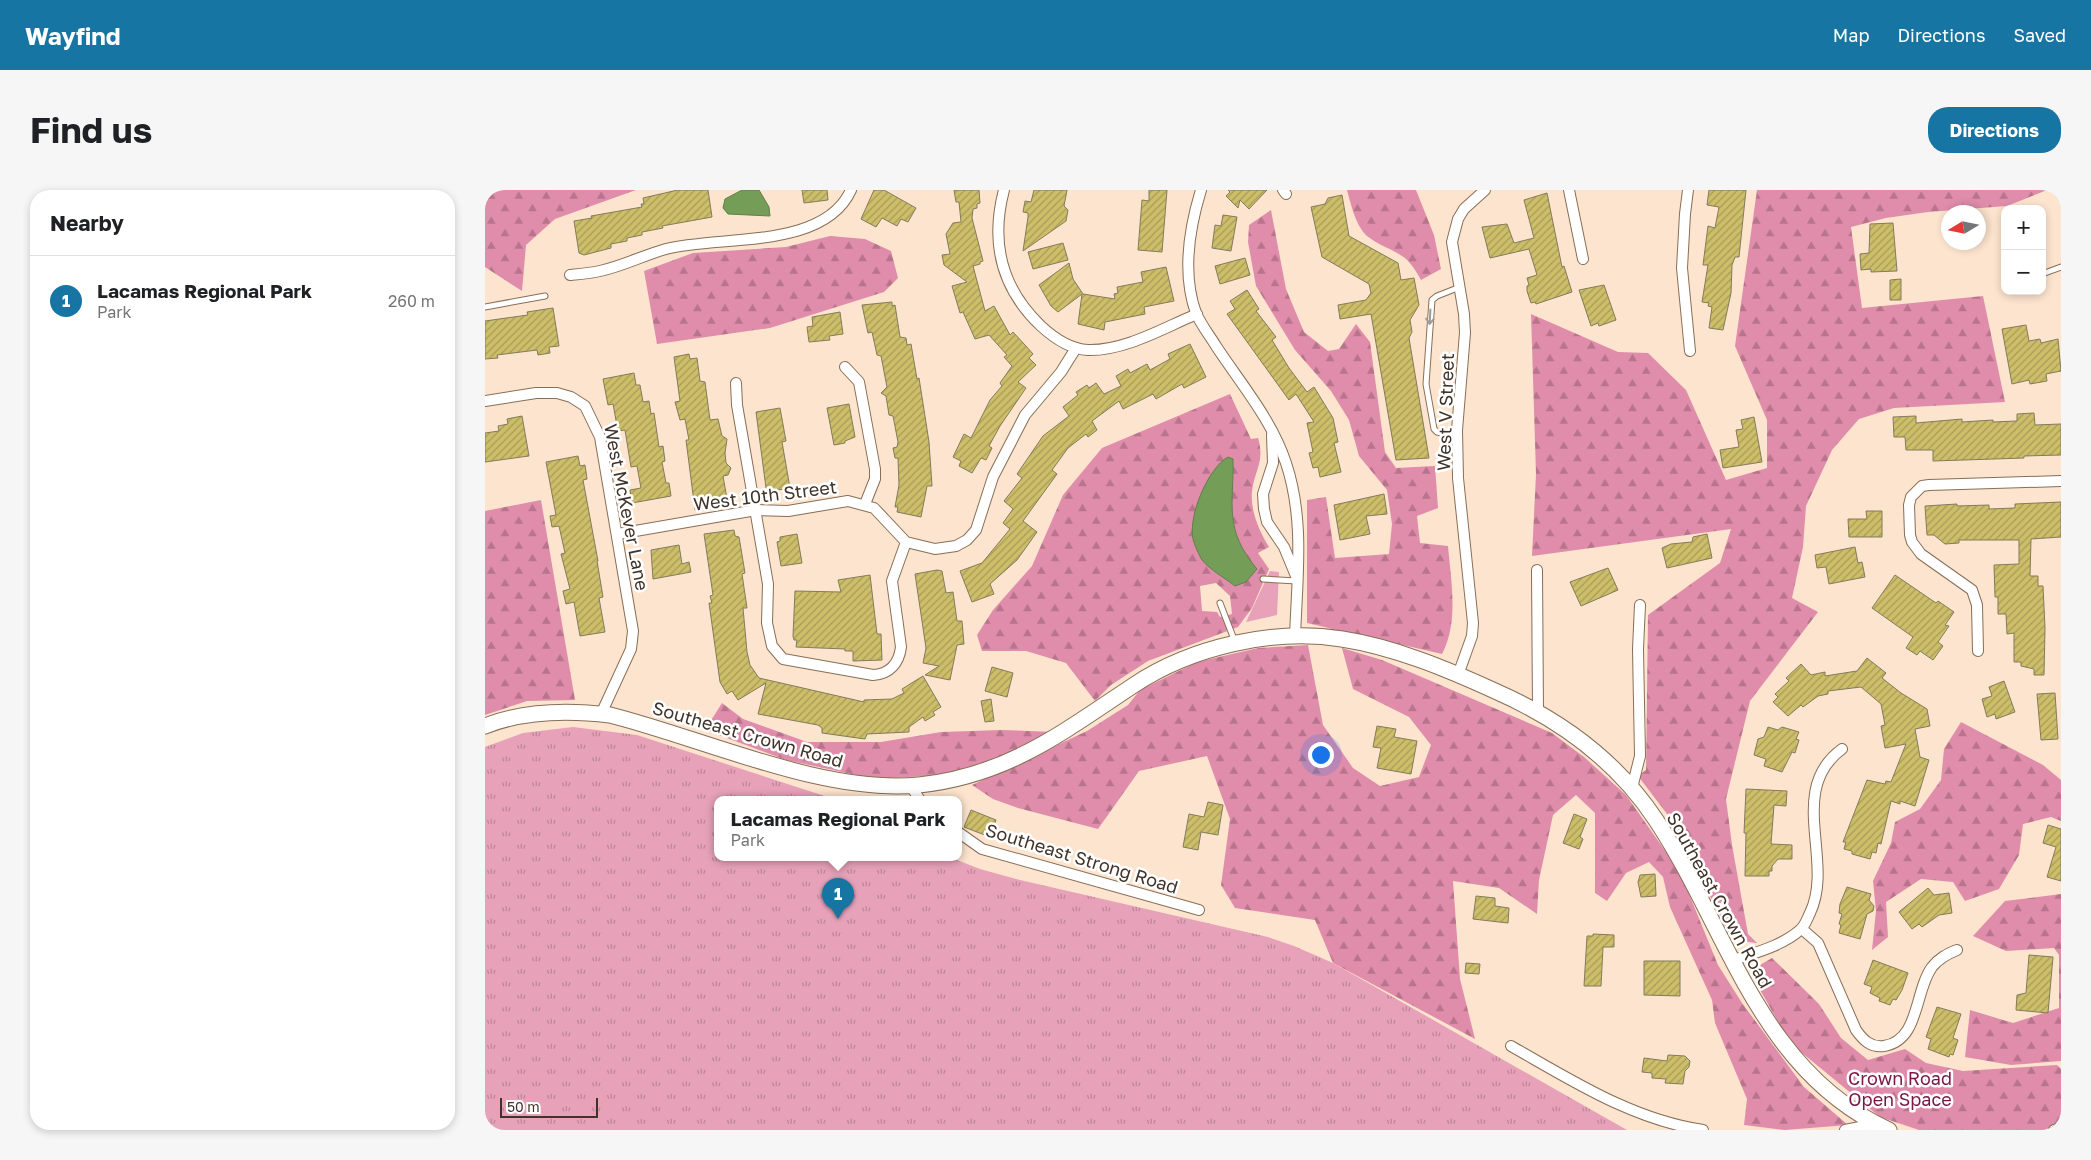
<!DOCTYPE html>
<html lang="en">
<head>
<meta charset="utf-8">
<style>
  :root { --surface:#fff; --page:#f6f6f6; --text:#202124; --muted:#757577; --line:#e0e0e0; --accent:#1675a3 }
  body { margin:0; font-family:"Golos Text",sans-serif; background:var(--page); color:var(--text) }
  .controls { position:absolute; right:15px; top:15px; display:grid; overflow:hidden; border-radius:10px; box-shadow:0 2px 8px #0003 }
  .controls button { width:45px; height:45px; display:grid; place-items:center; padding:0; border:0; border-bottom:1px solid var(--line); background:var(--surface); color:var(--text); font:25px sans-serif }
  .compass { position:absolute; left:1456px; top:15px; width:45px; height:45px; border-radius:50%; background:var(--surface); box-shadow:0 2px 8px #0003; rotate:260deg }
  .scale { position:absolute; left:15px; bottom:12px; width:98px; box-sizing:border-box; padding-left:5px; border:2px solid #40342a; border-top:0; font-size:14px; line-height:18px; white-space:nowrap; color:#40342a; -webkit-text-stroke:4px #fff; paint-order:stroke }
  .you { position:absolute; left:835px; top:564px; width:18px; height:18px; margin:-12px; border:4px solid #fff; border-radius:50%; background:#1a73e8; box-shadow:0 0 0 8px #1a73e833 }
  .badge { display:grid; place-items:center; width:32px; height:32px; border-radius:50%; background:var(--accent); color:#fff; font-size:16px; font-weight:700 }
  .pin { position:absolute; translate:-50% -41px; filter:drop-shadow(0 1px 2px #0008) }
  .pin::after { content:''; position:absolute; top:26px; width:18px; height:15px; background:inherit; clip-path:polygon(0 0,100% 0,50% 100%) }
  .popup { position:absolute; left:229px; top:606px; width:248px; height:65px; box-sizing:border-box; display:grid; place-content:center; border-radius:10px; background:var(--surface); filter:drop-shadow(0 1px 4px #0005); font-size:16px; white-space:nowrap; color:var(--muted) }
  .popup b { font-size:19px; color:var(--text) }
  .popup::after { content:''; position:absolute; left:50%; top:100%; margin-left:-10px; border:10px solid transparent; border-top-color:var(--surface) }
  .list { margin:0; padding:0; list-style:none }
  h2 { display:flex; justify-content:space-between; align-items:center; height:65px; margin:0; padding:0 20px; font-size:21px }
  h2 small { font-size:16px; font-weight:400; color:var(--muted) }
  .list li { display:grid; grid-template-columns:32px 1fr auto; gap:15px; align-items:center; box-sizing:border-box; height:90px; padding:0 20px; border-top:1px solid var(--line) }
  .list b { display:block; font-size:19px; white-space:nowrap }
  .list p { margin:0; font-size:16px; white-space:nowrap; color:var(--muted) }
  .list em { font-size:16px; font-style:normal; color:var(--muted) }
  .map { position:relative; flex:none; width:1576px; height:940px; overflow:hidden; border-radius:20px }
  header { display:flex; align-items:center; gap:30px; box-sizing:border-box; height:70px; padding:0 25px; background:var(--accent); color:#fff }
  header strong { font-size:24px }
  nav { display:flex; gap:28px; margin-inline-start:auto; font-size:18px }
  .intro { display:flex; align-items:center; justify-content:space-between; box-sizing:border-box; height:120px; padding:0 30px }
  h1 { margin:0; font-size:35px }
  .button { padding:12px 22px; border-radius:20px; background:var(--accent); color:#fff; font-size:18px; font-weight:700 }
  main { display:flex; gap:30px; padding:0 30px }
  aside { flex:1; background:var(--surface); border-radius:20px; box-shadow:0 2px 8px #0003 }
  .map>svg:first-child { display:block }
  .green { fill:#e7a2ba }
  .forest { fill:url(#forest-firs); fill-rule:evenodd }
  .park { fill:url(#park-tufts) }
  .water { fill:#749d57; stroke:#647e4a }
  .building { fill:url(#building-hatch); stroke:#827c5a }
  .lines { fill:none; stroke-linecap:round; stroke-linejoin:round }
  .lane-casing { stroke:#886e56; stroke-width:7 }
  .street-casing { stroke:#886e56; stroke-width:12 }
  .secondary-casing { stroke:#886e56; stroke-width:17 }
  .lane { stroke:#fff; stroke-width:5 }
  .street { stroke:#fff; stroke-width:10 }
  .secondary { stroke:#fff; stroke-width:15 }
  .oneway { stroke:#a09a94 }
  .labels { text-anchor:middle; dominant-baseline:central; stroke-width:5; stroke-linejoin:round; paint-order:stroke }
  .street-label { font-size:18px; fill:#40342a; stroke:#fff }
  .park-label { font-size:18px; fill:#791746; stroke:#fff }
</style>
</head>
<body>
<header>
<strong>Wayfind</strong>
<nav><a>Map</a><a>Directions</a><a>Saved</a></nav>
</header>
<div class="intro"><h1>Find us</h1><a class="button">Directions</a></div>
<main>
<aside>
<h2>Nearby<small></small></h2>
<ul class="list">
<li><span class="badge">1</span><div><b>Lacamas Regional Park</b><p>Park</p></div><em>260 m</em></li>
</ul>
</aside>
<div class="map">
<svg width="1576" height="940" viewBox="0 0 1576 940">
  <defs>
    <pattern id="forest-firs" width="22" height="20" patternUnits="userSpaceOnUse" patternTransform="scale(1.25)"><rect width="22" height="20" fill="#e08dab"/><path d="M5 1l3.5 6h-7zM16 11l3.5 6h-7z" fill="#b7748b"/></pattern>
    <pattern id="park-tufts" width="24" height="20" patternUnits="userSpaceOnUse" patternTransform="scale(1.25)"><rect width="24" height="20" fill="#e7a2ba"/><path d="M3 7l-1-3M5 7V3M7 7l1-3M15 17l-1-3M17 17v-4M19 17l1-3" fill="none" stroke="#bd8597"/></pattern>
    <pattern id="building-hatch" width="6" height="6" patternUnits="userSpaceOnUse" patternTransform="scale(1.25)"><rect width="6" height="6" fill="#cdbe69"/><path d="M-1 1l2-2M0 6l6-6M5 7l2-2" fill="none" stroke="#a89b57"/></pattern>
  </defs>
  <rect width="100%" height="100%" fill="#fce4ce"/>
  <path class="green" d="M785,381L794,382L792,425L761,432Z"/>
  <g class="forest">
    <path d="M0,0H151L70,29L41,55L37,101L0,77Z"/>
    <path d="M862,0H931L949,45L956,79L936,90C931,81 925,71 917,66C905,58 893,55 882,46C871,36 866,15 862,0Z"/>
    <path d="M1272,0H1562L1522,16L1443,22L1401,28L1366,37L1377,118L1498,106L1520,212L1409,218L1374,229L1347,260L1321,316L1318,357L1307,408L1333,422L1265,511L1241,609L1247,655L1263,744L1272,753L1248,750L1206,670L1192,637L1153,586L1161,580L1163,425L1235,373L1246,339L1047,366L1051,284L1046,124L1133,162L1163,163L1201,200L1241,290L1282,278V230L1250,156Z"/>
    <path d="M786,20L801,99L819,142L843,161L854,159L871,134L885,152L900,262L911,278L950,276L953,318L932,326L935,353L963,356C966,391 974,432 957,464L822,433V310L841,307L850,368L904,364L907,334L902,300L874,266L864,230L846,201L810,160L771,96L763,52L764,35Z"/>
    <path d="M345,46L380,49L406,61L413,88L399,102L285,138L172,154L159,81L208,63L301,57Z"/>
    <path d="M745,204L766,249L773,248C780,272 770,279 767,301C765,320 774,341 784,357L773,363L784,379L767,418L753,437L663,471L626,495L610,511L581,473L541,461H497L492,445L508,420L547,376L578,305L617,258ZM748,269L746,320L750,343L759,364L750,396L717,370ZM731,393L745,406L747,424L735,427L732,422L717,421L715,396Z"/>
    <path d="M56,310L90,510L42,511L0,525V321Z"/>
    <path d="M823,455L838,535L868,578L895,596L934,587L946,555L924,527L868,499L857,458L897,470L1067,543L1099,567L1141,605L1195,682L1233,775L1257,813L1319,897L1363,935L1300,940L1259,935L1262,909L1230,833L1227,810L1185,717L1178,687L1164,672L1141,683L1122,711L1110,703V623L1091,605L1068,625L1054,690L1052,724L1014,698L968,691L975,789L990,849L848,773L830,730L750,718L736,695L745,629L722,566L654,581L613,639L533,618L508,609L487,595L602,541L643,515L655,500L712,472L773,458Z"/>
    <path d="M237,513L258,529L322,552H396L456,542L517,540L570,542L523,565L458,585L390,589L301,570L220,540Z"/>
    <path d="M1476,532L1558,575L1576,590V631L1566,627L1538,634L1534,665L1514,699L1480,711L1468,692L1436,689L1401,712L1403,747L1387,760L1391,721L1388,691L1406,653L1410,632L1435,619L1456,590L1459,559Z"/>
    <path d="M1576,704V871L1526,875L1480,867L1485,820L1528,833L1574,818V765L1569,758L1521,761L1488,746L1520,711Z"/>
    <path d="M1287,768L1334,814L1356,848L1383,870L1420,859L1441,873L1478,881L1572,875L1576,879V934L1559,940H1434L1395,927L1305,853L1274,798L1271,785L1275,775Z"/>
  </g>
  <path class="park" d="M88,537L152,545L352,610H233V668H467L495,679L535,690L783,747L809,756L848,773L1142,940H0V557L38,543Z"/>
  <g class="water">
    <path d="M257,0H274L284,17L285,26L243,24L238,18L240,9Z"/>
    <path d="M743,267L748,269C749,316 738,338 772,379L761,392L750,396C740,388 725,380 717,370C714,365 709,354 708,349C703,326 723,278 743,267Z"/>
  </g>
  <g class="building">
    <path d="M193,0H223L227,27L177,36L178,38L157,42V45L142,48V51L126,54V58L99,65L94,63L89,31L107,28L106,26L157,17L156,14H159L158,8Z"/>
    <path d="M317,0H342L343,10L319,13Z"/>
    <path d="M389,0H399L431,18L423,32L416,29L412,36L397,28L391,37L376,29Z"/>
    <path d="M469,0H494L495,13L492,14V18L488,19L487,28L498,71L495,72V74L488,76L500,121L509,116L525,145L528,142L540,155L548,164L544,168L551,175L533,192L541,198L515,236L504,256L507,258L501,270L496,268L487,283L474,276L476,271L468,267L479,244L486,248L505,210L517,196L515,193L527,176L519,167L522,165L504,145L490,149L478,122L475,123L467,96L482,92L459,75L457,65L465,64L461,44L468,33L476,32L474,12H471Z"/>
    <path d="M549,0H582L579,16L583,20L581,31L538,61L543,27V23L538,22L540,11L546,12Z"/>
    <path d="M664,0H682L677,62L653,60L657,10L664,11Z"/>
    <path d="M743,0H782L764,19L755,10L753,18L741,6L745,2Z"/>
    <path d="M1224,0H1261L1254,67H1250L1247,75L1246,103L1238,140L1224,138L1227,117L1223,116L1224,113L1217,112L1223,75H1218L1223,36L1230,38L1234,17L1222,15Z"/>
    <path d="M1062,3L1077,77L1079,76L1087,102L1051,114L1050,112L1046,113L1042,101V96L1044,95L1042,88L1052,85L1044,59L1005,68L997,37L1022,34L1029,53L1049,48L1039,10Z"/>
    <path d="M857,5L864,46L913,73L916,90L929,88L934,115L925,130L927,142L924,148L944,268L911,270L886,124L855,129L853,115L881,110L886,103L884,94L837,67L826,17L840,14L843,8Z"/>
    <path d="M738,25L752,27L746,61L727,58L730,35L736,36Z"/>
    <path d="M1408,33L1412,81L1386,82V79L1376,80L1375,64L1384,63L1385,34Z"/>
    <path d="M578,53L583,70L548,79L543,62Z"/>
    <path d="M760,68L765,85L735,94L730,76Z"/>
    <path d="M584,73L588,89L598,104L630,109L629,104L633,103L632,97L658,92L656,82L681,77L689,111L659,117L660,124L620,132L619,140L593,134L597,104L573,122L566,116L554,95Z"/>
    <path d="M1416,89V110H1405V90Z"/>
    <path d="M1119,95L1131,130L1114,136L1113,133L1106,136L1094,100Z"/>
    <path d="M762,100L774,119L771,121L791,147L787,150L804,178L822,202L829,197L848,228L853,252L849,253L856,282L835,287L833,277L828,278L824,263L828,262L822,233L829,232L811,204L804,210L742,124L750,119L745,111Z"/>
    <path d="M407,112V116L410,115L415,147L421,148L422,155L426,154L432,189L434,188L444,252L447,296H442L436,327L412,322L413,317H410L414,295L413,268H410L408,258L412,257L413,252L408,226L404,225L401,206L396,203L402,197L396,166L392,165L387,142L383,143L377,115Z"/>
    <path d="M68,118L74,156L64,157L65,163L53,165L52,160L12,165L13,168L0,169V131L43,125L42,122Z"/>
    <path d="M355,122L358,144L344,146L345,150L324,152L322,137L328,136L327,127Z"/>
    <path d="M1541,135L1544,151L1555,149L1556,153L1573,149L1576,181L1561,184L1562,191L1545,194L1544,190L1527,194L1517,139Z"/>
    <path d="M705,154L721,187L699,198L697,194L671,209L668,204L638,219L634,211L607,231L612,240L603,247L601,244L583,258L567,280L572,284L538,331L552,342L532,370L505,394L509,404L487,412L475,381L497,373L525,339L518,333L528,319L519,311L537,288L532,284L558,246L584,226L578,217L593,205L591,202L602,195L604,198L611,193L619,204L636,196L631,186L643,179L645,183L662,174L665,180L685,169L683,164Z"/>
    <path d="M204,164L205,169L212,168L215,191L220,192L225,230L233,229L237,246L242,249L240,263L241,273L246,278L243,285L238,286L242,309L231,312V314L225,317L210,320L201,250H204L200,229L195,230L190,212L195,211L189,167Z"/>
    <path d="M149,183L151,195H155L158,212L164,211L166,224L169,223L174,257L178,256L180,271L177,272L181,293H184L186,306L147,313L145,300L156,298L152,276L146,277L140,240L133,241L128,214L123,215L118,189Z"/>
    <path d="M364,214L370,247L360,251V253L349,255L342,218Z"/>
    <path d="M295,218L301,251L297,252L305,298L287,301V297L281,298L271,222Z"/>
    <path d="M1549,223L1550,235L1576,234V265L1539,266V268L1448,271V260H1421L1420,247H1409L1408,227L1431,226V233L1477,229V232L1508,230V232L1532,231V224Z"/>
    <path d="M37,226L44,266L0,272V243L14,241L13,236L23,234L22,229Z"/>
    <path d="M1269,227L1277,272L1238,278L1235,260L1254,257L1251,240L1258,239L1256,230Z"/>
    <path d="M93,266L95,276L100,275L102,289L98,290L113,371H112L118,407L114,408L120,442L95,446L89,412L81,414L78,401L85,399L76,364L80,363L74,336L67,337L65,326L71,325L61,272Z"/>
    <path d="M899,304L902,324L881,326L885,344L855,350L849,315Z"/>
    <path d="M1576,312V347L1546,349L1545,386H1553V396H1558L1560,438L1559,485H1549V479L1536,476V472H1529V443L1522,444L1521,424H1513V407H1510L1509,375L1534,374V350H1474V353L1460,354L1449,345H1442L1440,316L1472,314V316L1504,315V319L1530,318V314Z"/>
    <path d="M1381,321H1397V347H1364L1363,329H1382Z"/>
    <path d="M249,340L250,346L254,347L260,383L257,384L262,418H258L262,462L265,475L274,488L379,512V510L407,509L419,503L417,499L438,486L456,517L448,522L450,525L440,531L438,527L424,537V542L382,544L380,549L337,543V538L333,535L273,524L281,493L253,510L247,501L242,504L235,492L224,413H227L225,406L228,405L219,344Z"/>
    <path d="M312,344L317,373L296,376L292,352L295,351V347Z"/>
    <path d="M1222,344L1227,368L1182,378L1177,358L1186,354L1207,352L1208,347Z"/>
    <path d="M194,355L197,374L204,372L206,382L168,389L166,360Z"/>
    <path d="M1370,357L1373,373L1377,372L1380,387L1344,394L1341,377L1332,378L1330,365Z"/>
    <path d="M1123,378L1133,400L1096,416L1085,392Z"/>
    <path d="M452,380L457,381L461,403L468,402L472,431H477L479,454L472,455L465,490L440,485L454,476L438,473L441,458L430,384Z"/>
    <path d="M385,385L392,444H396L397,470L368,471V461H360V459L311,457L312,450H309L308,446L310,401L356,402L353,390Z"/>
    <path d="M1410,385L1451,413L1453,411L1469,422L1460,435L1464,436L1453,452L1458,456L1448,470L1435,461L1432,465L1421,458L1428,447L1387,418Z"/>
    <path d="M1382,468L1401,483L1397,488L1416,503L1442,519L1445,536L1430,539L1435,567L1444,570L1430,616L1415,611V614L1406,611L1396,654L1393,653L1391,663L1387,662L1385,669L1367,664V661L1359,659L1361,652H1358L1382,590L1400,594L1401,591L1406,592L1421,554L1400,558L1396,536L1400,535L1396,514L1376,497L1343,501V504L1333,506L1318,517L1316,515L1303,526L1288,512L1293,507L1290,504L1304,491L1301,488L1316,474L1326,485L1340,482V486L1372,481Z"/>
    <path d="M507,477L528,483L522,507L500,501Z"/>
    <path d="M1519,491L1530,522L1511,529L1510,524L1502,527L1497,509L1507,506L1504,497Z"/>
    <path d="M1570,503L1573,549L1556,550L1552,504Z"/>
    <path d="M506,509L509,531L500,532L496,511Z"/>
    <path d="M892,536L911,539L909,547L932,551L926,584L892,578L896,558L888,557Z"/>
    <path d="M1283,537L1293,540L1297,537L1314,542L1311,549L1314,550L1310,563L1307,562L1297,582L1279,576L1281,569L1269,565L1273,549L1279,547Z"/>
    <path d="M1261,599L1302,601L1301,616L1289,615L1286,654L1307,655V669H1293L1287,676V681H1284V686H1260L1261,643H1259Z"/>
    <path d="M723,612L738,615L733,645L716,642L713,660L698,657L704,624L719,627Z"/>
    <path d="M486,620L511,630L505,647L479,637Z"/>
    <path d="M1089,624L1102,629L1095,647L1098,649L1094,659L1078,653Z"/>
    <path d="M1563,635L1576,639V691L1562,687L1571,657L1558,653Z"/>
    <path d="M1170,684L1171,706L1156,707L1153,692L1155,685Z"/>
    <path d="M1362,697L1386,704L1384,710L1389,716L1388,721L1382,724L1375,749L1354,743L1356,735L1354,734L1357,724L1354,723L1355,714Z"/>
    <path d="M1443,698L1449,705L1464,703L1467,723L1454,725L1437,737L1434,734L1427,739L1414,722Z"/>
    <path d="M991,706L1010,708V716L1024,718L1023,733L988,729Z"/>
    <path d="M1108,744L1129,745V757H1118L1116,796H1099L1102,746H1108Z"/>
    <path d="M1544,765L1568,767L1563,823L1531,820L1532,805L1541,803Z"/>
    <path d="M1388,770L1423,783L1417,800L1411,810L1408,809L1405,815L1394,811L1395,808L1385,803L1387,797L1379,794Z"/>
    <path d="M1159,771H1195V806L1159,805Z"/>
    <path d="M981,773L995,774L994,784L980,783Z"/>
    <path d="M1452,817L1476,824L1468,848L1473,850L1468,865L1465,864L1464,867L1443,859L1446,849L1441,847Z"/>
    <path d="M1183,865L1200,866L1205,871L1204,877L1200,881L1198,894L1180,893L1181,889L1167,888V883L1157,882L1159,868L1182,871Z"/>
  </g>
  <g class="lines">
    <g class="lane-casing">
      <g id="lane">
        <path d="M1557,84L1576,77"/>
        <path d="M0,117L60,106"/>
        <path d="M972,246L952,242L949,239L941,194L947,110L952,106L975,97"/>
        <path d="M778,389L812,391"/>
        <path d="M735,413L750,452"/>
      </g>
    </g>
    <g class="street-casing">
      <g id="street">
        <path d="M519,0C505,53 516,98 556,136C569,148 585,159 603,160C640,161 678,138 712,124"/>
        <path d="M716,0C704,39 697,84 711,123C716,135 725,146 731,156C756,194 787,230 801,273C820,330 812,388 810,447"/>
        <path d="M798,0L801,4"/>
        <path d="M1084,0L1098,69"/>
        <path d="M1203,0L1200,24L1197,78L1205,161"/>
        <path d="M85,85C95,84 106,83 115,81C138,76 159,65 181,59C235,45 339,60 366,0"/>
        <path d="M360,177L374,192L390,279V289L380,314"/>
        <path d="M251,193L252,215L283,394L282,433L287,456L298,469L388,485C405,484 414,473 416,457L407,391L421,352"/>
        <path d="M0,211L51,203H72L86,207L100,216L115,247L148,441L146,459L116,524"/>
        <path d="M787,245L788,273L778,304L779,319L782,332L799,357L811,386"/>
        <path d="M133,344L271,320L303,321L363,311L389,318L421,352L450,359L471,356L482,350L491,340L508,287L540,225L576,182L591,158"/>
        <path d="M1052,380L1053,522"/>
        <path d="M1493,461L1492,415L1487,400L1436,364L1427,352L1425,345L1424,315L1426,307L1437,296L1444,295L1576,291"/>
        <path d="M973,485L987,446L988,433L973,288L972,240L980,143L979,124L967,52L973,29L979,19L1000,0"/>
        <path d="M425,595L435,610"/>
        <path d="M1147,598L1155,566L1153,459L1155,415"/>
        <path d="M473,642L497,659L714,720"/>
        <path d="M1317,739L1333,753L1371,840C1378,850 1386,858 1399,856C1435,850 1429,802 1447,777C1454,768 1462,764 1472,760"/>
        <path d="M1246,771C1269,763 1297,756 1315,740C1320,736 1322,729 1325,723C1350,671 1301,600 1357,559"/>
        <path d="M1026,856C1086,890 1148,930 1218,940"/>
        <path d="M1360,940L1390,934"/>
        <path d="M1569,940L1576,938"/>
      </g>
    </g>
    <g class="secondary-casing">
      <path id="secondary" d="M0,536C40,520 84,520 125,525C220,549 337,604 434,595C522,586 578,542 649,495C706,457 788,438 857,449C909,457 962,479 1010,501C1074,529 1132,571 1171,630C1243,739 1274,881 1404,940"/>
    </g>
    <use href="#lane" class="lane"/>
    <use href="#street" class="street"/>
    <use href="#secondary" class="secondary"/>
  </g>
  <defs><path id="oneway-shaft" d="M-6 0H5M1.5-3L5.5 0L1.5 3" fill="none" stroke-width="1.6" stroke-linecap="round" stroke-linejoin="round" transform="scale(1.25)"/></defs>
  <use class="oneway" href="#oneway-shaft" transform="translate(945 127) rotate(93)"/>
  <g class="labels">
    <g class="street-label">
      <text transform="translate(960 222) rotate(-88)">West V Street</text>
      <text transform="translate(280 305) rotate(-7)">West 10th Street</text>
      <text transform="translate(142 317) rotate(79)">West McKever Lane</text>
      <text transform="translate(263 544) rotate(16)">Southeast Crown Road</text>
      <text transform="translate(597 668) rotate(17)">Southeast Strong Road</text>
      <text transform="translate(1235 710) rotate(61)">Southeast Crown Road</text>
    </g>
    <g class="park-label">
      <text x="1415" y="888">Crown Road<tspan x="1415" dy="21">Open Space</tspan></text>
    </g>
  </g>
</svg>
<div class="controls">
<button>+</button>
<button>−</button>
</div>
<svg class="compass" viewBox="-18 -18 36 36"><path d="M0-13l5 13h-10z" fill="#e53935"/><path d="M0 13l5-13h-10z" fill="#757577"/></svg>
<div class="scale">50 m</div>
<div class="you"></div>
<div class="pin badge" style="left:353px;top:729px">1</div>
<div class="popup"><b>Lacamas Regional Park</b>Park</div>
</div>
</main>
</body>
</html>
